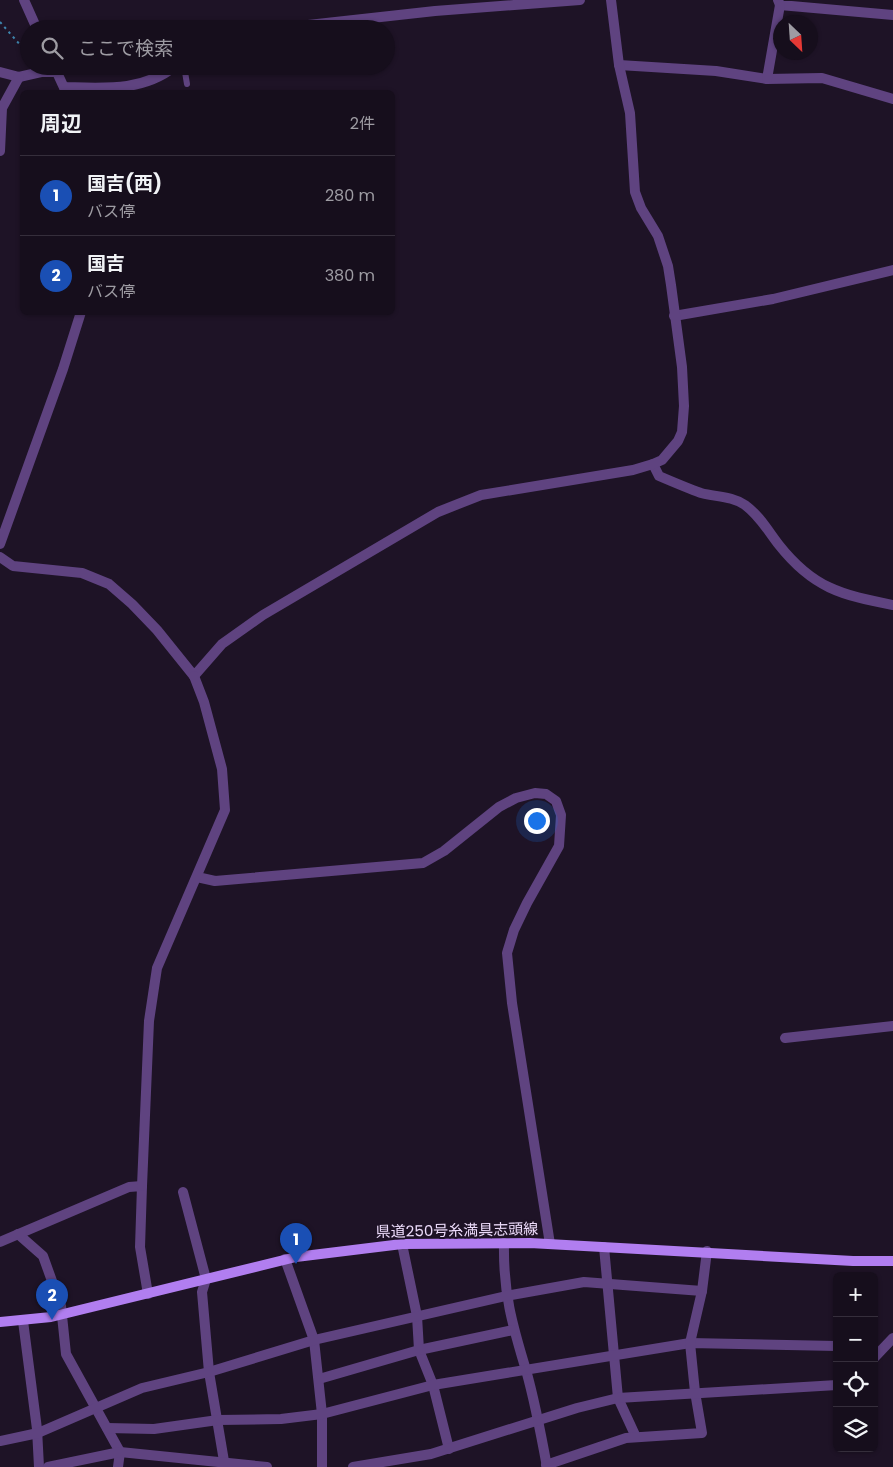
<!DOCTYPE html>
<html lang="ja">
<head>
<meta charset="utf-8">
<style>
  :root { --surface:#160e1c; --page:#1f1725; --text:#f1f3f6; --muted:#9e9ca3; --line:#352e3b; --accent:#1e7ee5 }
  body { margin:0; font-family:Poppins,"Noto Sans JP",sans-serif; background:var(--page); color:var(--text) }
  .controls { position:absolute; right:15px; bottom:15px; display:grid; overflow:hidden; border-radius:8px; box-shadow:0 1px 4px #0004 }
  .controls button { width:45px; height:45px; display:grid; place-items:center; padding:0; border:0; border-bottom:1px solid var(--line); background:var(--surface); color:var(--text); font:25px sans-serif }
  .compass { position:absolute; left:773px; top:15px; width:45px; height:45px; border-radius:50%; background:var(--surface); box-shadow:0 1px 4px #0004; rotate:155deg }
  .you { position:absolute; left:536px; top:820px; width:18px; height:18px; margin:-12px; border:4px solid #fff; border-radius:50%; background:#1a73e8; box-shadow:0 0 0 8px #1a73e833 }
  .badge { display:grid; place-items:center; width:32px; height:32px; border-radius:50%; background:var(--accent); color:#fff; font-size:16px; font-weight:700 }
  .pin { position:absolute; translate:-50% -41px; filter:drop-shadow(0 1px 2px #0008) }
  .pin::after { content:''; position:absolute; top:26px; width:18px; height:15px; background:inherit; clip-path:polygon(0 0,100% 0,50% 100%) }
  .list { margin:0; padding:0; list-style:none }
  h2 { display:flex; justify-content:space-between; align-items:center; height:65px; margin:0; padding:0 20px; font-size:21px }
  h2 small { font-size:16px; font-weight:400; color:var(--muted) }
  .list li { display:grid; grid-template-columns:32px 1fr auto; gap:15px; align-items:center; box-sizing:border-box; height:80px; padding:0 20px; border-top:1px solid var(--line) }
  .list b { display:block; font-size:19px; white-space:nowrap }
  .list p { margin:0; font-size:16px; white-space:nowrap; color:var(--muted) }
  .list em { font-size:16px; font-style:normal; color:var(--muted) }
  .icon { flex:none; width:28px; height:28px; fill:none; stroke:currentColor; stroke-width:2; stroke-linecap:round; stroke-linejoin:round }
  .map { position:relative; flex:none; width:893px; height:1467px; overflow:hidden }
  .search { position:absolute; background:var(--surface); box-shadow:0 1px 4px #0004; left:20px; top:20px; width:375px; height:55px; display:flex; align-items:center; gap:12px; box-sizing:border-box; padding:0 18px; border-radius:28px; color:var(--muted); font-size:19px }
  .panel { position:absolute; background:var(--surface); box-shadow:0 1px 4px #0004; left:20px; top:90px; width:375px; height:225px; border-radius:8px }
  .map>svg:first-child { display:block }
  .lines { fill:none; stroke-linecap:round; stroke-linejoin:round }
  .path { stroke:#3e85ad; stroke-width:2; stroke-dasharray:2.5 4; stroke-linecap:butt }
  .service { stroke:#5f4380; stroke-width:6 }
  .minor { stroke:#5f4380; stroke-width:10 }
  .tertiary { stroke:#5f4380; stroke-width:10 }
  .secondary { stroke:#b17ef0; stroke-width:10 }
  .labels { text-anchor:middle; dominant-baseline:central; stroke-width:4; stroke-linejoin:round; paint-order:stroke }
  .street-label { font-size:15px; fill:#eddcfb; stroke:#1e1326 }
</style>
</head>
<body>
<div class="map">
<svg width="893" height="1467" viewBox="0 0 893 1467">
  <rect width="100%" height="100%" fill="#1e1326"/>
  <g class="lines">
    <path class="path" d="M0,22L29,55"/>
    <path class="service" d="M184,66L187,84"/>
    <g class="minor">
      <path d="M778,0L780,5L893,15"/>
      <path d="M619,65L716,71L767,79L822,78L893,99"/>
      <path d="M0,72L19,77L41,72H57"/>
      <path d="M767,79L780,5"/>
      <path d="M0,151L2,108L19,77"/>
      <path d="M674,316L773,299L893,270"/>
      <path d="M653,464L659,476C673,482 687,488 701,493C716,497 732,496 745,505C760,516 768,531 779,545C813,588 841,595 893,605"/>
      <path d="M0,557L13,566L82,573L109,584L132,604L157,630L194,676L222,644L263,615L438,512L481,495L633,470L653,464L662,460L678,441L682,432L684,406L682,367L671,285L668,266L658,236L641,208L635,192L630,113L619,65L611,0"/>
      <path d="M197,877L215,881L423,863L444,851L499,807L516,798L535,793L546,794L556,801L561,815L559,846L527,903L514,930L507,953L512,1003L550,1244"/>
      <path d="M785,1038L893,1026"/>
      <path d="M183,1192L206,1279L202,1292L209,1372L225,1467"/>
      <path d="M18,1234L43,1256L61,1306L66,1354L120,1452L118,1467"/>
      <path d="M0,1242L129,1187L142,1186L140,1247L148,1294"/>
      <path d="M504,1243C503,1292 512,1324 526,1370C535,1402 541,1434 547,1467"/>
      <path d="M402,1244L417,1316L419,1350L433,1385L449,1449"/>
      <path d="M604,1247L618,1398L636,1437"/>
      <path d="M285,1259L314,1340L322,1414V1467"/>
      <path d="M23,1321L37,1429L39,1467"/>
      <path d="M874,1358L893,1338"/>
      <path d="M319,1379L419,1350L513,1330"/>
      <path d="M107,1428L154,1429L218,1420L281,1419L322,1414L433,1385L690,1343L837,1346"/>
      <path d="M0,1441L38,1433L142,1388L209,1372L314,1340L506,1296L584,1282L702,1291"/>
      <path d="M546,1465L626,1438L702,1433L695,1392L690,1343L702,1291L707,1251"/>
      <path d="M48,1467L120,1452L267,1467"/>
      <path d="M353,1467L431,1454L577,1408L618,1398L837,1385"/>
    </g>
    <g class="tertiary">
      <path d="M24,0L37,29"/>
      <path d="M272,29L435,11L580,0"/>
      <path d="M54,66L66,92"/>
      <path d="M64,87C103,88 143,92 175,66"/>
      <path d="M0,544L63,369L81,312"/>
      <path d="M142,1186L149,1021L157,968L225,810L222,769L204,702L194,676"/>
    </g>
    <path class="secondary" d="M0,1322L51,1317L296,1257L402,1244L530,1243L853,1261H893"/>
  </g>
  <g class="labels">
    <g class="street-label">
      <text transform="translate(457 1230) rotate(-1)">県道250号糸満具志頭線</text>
    </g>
  </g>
</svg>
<div class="controls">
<button>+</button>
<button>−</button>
<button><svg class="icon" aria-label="locate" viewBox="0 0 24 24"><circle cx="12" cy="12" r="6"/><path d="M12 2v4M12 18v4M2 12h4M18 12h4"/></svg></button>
<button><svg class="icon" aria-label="layers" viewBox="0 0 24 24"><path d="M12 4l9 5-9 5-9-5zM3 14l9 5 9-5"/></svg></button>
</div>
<svg class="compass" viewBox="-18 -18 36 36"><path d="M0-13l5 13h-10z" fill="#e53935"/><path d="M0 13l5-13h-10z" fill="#9e9ca3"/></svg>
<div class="you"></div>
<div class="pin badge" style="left:296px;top:1264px;background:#1a4fb4">1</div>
<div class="pin badge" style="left:52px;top:1320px;background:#1a4fb4">2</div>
<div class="search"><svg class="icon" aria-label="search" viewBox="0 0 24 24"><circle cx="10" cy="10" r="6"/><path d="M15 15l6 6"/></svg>ここで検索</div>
<section class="panel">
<h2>周辺<small>2件</small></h2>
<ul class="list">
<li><span class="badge" style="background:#1a4fb4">1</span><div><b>国吉(西)</b><p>バス停</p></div><em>280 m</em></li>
<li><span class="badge" style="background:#1a4fb4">2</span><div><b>国吉</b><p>バス停</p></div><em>380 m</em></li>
</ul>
</section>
</div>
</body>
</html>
